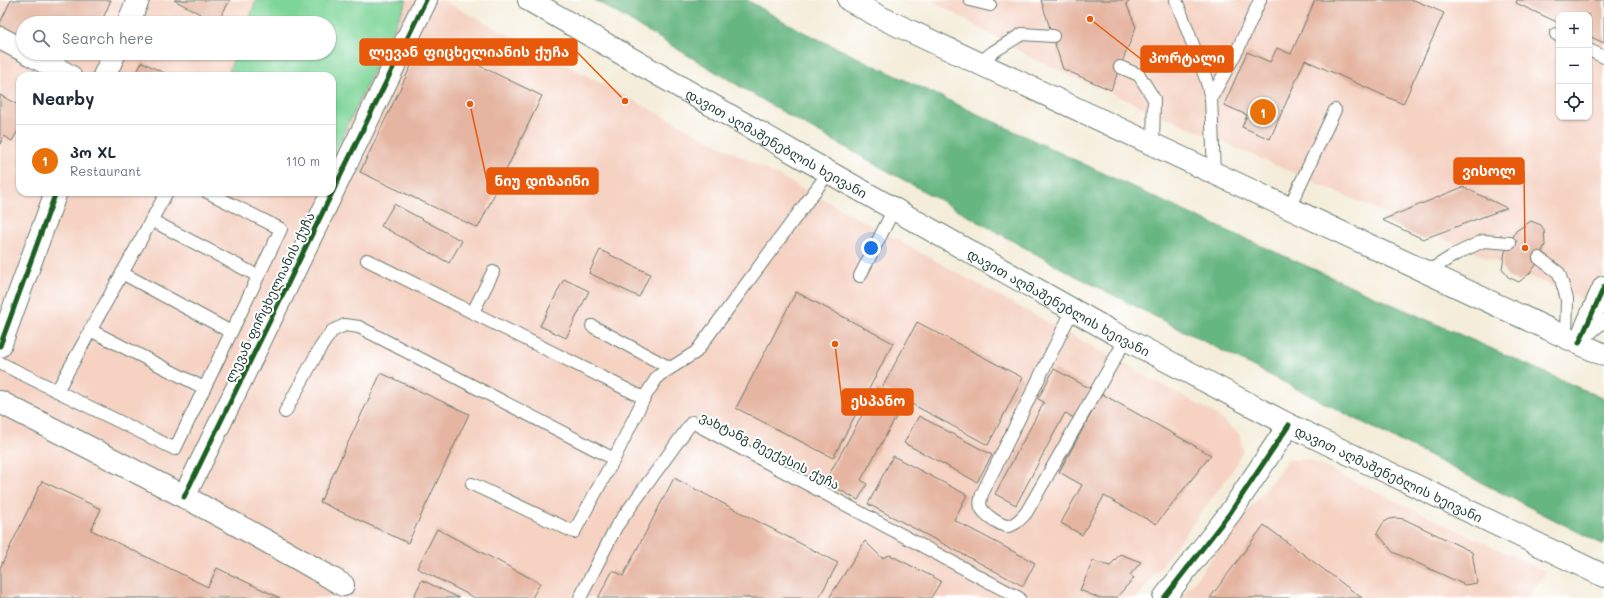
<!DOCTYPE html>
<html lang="en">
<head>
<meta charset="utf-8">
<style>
  :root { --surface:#fff; --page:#f6f6f7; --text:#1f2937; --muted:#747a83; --line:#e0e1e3; --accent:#b5179e }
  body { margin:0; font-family:Mali,"Noto Sans Georgian",sans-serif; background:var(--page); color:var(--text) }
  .controls { position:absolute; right:12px; top:12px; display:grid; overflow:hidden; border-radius:8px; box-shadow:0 1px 3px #0004 }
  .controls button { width:36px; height:36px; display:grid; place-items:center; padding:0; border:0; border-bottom:1px solid var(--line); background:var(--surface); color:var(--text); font:20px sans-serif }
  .you { position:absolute; left:871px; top:248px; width:14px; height:14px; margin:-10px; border:3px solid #fff; border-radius:50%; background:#1a73e8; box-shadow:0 0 0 6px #1a73e833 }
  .badge { display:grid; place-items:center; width:26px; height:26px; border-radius:50%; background:var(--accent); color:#fff; font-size:13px; font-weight:700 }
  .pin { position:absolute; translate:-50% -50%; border:2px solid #fff; box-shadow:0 1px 4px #0006 }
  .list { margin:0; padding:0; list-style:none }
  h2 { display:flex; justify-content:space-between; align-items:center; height:52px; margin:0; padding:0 16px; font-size:17px }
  h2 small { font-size:13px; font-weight:400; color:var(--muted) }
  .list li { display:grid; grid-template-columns:26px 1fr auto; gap:12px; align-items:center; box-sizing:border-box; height:72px; padding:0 16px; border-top:1px solid var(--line) }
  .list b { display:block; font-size:15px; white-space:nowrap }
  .list p { margin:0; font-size:13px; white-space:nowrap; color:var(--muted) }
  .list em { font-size:13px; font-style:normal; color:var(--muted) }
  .icon { flex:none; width:22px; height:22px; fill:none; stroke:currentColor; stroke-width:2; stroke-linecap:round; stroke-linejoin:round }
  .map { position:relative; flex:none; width:1604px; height:598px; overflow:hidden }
  .search { position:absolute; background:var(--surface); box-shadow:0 1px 3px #0004; left:16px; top:16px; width:320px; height:44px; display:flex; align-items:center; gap:10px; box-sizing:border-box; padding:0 14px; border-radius:22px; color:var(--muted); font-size:15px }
  .panel { position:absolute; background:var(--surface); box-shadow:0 1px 3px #0004; left:16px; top:72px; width:320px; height:124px; border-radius:12px }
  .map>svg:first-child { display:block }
  .built { fill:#f5d2c2; fill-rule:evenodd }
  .green { fill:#7ed599; stroke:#4e8966 }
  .forest { fill:#66b681; stroke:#427a5a }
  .building { fill:#e5b5a1 }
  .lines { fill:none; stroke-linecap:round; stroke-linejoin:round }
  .lane-casing { stroke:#6a7b6e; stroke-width:14 }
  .street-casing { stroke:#6a7b6e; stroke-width:24 }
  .secondary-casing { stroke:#6a7b6e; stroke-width:24 }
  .highway-casing { stroke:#6a7b6e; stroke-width:24 }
  .lane { stroke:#fff; stroke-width:12 }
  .street { stroke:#fff; stroke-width:22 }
  .secondary { stroke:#fff; stroke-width:22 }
  .highway { stroke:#fff; stroke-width:22 }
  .cycleway-casing { stroke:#fff; stroke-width:8 }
  .cycleway { stroke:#1b5e20; stroke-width:5 }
  .labels { text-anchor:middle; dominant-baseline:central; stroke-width:4; stroke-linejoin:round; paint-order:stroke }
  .street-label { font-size:13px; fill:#1f3d34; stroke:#fff }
  .leader { fill:none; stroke:#e8590c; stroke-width:1.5 }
  .callout-dot { fill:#e8590c; stroke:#fff; stroke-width:1.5 }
  .callout { fill:#e8590c; stroke:#e8590c; stroke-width:1.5 }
  .callout-label { font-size:14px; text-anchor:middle; font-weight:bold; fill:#fff }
</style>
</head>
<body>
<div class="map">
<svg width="1604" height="598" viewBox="0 0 1604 598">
  <rect width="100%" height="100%" fill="#fff"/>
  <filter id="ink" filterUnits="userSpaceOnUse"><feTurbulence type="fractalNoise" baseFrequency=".025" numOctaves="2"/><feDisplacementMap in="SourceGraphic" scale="8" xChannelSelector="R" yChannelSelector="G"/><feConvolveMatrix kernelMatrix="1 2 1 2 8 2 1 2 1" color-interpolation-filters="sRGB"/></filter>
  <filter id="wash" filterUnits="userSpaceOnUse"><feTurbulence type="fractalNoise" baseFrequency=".012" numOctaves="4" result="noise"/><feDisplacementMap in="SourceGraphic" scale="16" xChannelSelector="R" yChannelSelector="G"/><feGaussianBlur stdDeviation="0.9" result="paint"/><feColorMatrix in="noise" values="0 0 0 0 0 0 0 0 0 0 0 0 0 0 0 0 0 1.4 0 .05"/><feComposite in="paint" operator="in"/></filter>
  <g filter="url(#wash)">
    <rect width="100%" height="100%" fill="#f4edda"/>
    <g class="built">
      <path d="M0,0H442L826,201L1217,415L1239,434L1243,450L1233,470L1137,598H0ZM23,23H329V53H23ZM20,76H332V192H20Z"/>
      <path d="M932,0H1604V309L1033,59ZM1559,15H1589V117H1559Z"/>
      <path d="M1289,459L1309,460L1546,572L1528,598H1181L1275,476Z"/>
    </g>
    <path class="green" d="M256,0H407L332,158V76H227L236,53H329V23H248Z"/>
    <path class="forest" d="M595,0H747L799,30L1188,213L1604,399V545L1356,419L1070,273L793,118Z"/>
    <g id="blocks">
      <g class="building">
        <path d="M11,0H111L101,23H23V37L0,27V23Z"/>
        <path d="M174,0H230L217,23Z"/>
        <path d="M1041,0H1132L1126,3L1136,27L1111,90L1063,69Z"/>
        <path d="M1315,0H1414L1444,13L1403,104L1305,60L1270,139L1242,127L1247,115L1224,105L1247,52L1270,62L1277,48L1291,54Z"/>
        <path d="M1517,0H1604V43L1589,36V15H1559V23L1516,3Z"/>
        <path d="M424,39L542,96L478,228L360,172Z"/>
        <path d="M142,62L170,76H135Z"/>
        <path d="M0,95L20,106V127L12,141L4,136L0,144Z"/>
        <path d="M1463,187L1507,208L1423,239L1382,220Z"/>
        <path d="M394,204L462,241L449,263L381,226Z"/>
        <path d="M1531,221L1541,225L1544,230L1545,245L1536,265L1530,273L1519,282L1508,277L1502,268L1505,252L1516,231Z"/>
        <path d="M600,250L650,274L639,297L589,273Z"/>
        <path d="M564,279L589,291L566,338L540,326Z"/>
        <path d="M796,292L893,343L833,458L736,408Z"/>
        <path d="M917,322L1023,378L988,445L882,388Z"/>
        <path d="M1054,369L1091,389L1074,418L1065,413L1016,505L995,494L1044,402L1038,399Z"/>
        <path d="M381,373L469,414L408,543L320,502Z"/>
        <path d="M877,388L904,403L861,480L867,484L858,500L825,482Z"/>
        <path d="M1102,394L1211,455L1156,524L1104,496L1082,535L1061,523L1082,485L1059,472Z"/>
        <path d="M919,416L992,455L977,482L904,443Z"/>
        <path d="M893,456L967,495L954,520L1035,563L1023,586L868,504Z"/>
        <path d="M674,478L838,563L819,598H598L613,570L623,576Z"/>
        <path d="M42,481L101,509L91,530L208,587L217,568L280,598H0V568Z"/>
        <path d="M1396,518L1404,519L1472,552L1477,583L1465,585L1393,552L1377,533L1384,522L1390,519Z"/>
        <path d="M1264,525L1315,563L1362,598H1210Z"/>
        <path d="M437,529L540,583L532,598H475L417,568Z"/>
        <path d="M865,541L882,558L890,555L941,581L931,598H829Z"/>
        <path d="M1120,554L1141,562L1130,575L1134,578L1116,598H1099L1080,590L1093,561L1110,566Z"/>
        <path d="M422,580L459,598H413Z"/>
      </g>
    </g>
  </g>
  <g filter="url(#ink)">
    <use href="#blocks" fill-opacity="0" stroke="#6a7b6e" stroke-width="1"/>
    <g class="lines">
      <g class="lane-casing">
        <g id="lane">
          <path d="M970,0L990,5"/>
          <path d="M1176,0L1206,79L1211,98L1214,173"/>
          <path d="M1556,34L1559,36"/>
          <path d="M1589,50L1604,57"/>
          <path d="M979,63L993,52L1022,34L1053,36"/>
          <path d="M1120,67L1139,75L1154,99L1153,144"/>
          <path d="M1211,98L1238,49L1260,0"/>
          <path d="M1289,208L1335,110"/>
          <path d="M151,220L258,276"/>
          <path d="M1539,258L1559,273L1567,299L1566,337"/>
          <path d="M367,260L644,398"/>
          <path d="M1427,272L1456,254L1483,241L1510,243"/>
          <path d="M122,273L231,332"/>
          <path d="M860,276L894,209"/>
          <path d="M1073,309L982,494C981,499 979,503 981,507C983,514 1001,526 1008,526C1016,525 1021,518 1026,513L1126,339"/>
          <path d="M473,312L493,272"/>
          <path d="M592,326L670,368"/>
          <path d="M90,330L204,388"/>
          <path d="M1587,336L1604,321"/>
          <path d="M0,363L175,449L281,229L207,192"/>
          <path d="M57,391L167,192"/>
          <path d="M285,412L320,348L332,331L345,325L359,327L614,459"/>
          <path d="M472,484L574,532L614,459L644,398L658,376L696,352L829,172"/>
          <path d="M580,598L616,527L692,422L1019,598"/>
        </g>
      </g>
      <g class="street-casing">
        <g id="street">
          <path d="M128,23L138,0"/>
          <path d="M0,38L23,50"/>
          <path d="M28,53L70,76"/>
          <path d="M104,76L115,53"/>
          <path d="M1579,343L1604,287"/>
          <path d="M0,346L56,192"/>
          <path d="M0,402C115,461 232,519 343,585"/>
          <path d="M184,497L426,0"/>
        </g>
      </g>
      <g class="secondary-casing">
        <path id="secondary" d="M1164,598L1230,513L1289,425"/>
      </g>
      <g class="highway-casing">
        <g id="highway">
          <path id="s1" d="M529,0L800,156L1112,332L1289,425L1604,576"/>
          <path d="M849,0L882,18L1604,355"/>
        </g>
      </g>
      <use href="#lane" class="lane"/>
      <use href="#street" class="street"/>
      <use href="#secondary" class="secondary"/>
      <use href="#highway" class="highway"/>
      <g class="cycleway-casing">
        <g id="cycleway">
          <path d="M1579,343L1604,287"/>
          <path d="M0,346L56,192"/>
          <path d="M184,497L426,0"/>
          <path d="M1164,598L1230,513L1289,425"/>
        </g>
      </g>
      <use href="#cycleway" class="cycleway"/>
    </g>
  </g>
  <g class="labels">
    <g class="street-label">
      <text stroke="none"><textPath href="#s1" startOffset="286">დავით აღმაშენებლის ხეივანი</textPath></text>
      <text transform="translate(269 297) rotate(-64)">ლევან ფირცხელიანის ქუჩა</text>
      <text stroke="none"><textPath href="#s1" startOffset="610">დავით აღმაშენებლის ხეივანი</textPath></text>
      <text transform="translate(770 450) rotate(27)">ვახტანგ მეექვსის ქუჩა</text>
      <text stroke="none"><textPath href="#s1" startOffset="982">დავით აღმაშენებლის ხეივანი</textPath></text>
    </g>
  </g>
  <path class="leader" d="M625 101L577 52M1090 19L1141 59M1525 248L1524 171M470 104L487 181M835 344L842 402"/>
  <g class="callout-dot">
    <circle cx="625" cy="101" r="4"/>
    <circle cx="1090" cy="19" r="4"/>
    <circle cx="1525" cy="248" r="4"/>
    <circle cx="470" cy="104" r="4"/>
    <circle cx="835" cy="344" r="4"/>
  </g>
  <g class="callout">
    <rect x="360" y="39" width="217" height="26" rx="4"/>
    <rect x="1141" y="46" width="92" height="26" rx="4"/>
    <rect x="1454" y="158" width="70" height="26" rx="4"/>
    <rect x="487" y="168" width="111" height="26" rx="4"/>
    <rect x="842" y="389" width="71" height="26" rx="4"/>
  </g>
  <g class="callout-label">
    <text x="469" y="57">ლევან ფიცხელიანის ქუჩა</text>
    <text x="1187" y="63">პორტალი</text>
    <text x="1489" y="176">ვისოლ</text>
    <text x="542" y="186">ნიუ დიზაინი</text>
    <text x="878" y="406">ესპანო</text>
  </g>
</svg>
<div class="controls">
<button>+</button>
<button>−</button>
<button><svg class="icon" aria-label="locate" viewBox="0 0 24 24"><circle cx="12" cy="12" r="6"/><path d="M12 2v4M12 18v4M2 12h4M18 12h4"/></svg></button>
</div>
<div class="you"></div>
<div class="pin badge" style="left:1263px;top:112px;background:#e8710a">1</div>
<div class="search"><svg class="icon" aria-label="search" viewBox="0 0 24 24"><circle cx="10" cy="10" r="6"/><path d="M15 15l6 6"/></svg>Search here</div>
<section class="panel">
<h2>Nearby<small></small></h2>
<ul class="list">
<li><span class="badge" style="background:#e8710a">1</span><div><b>პო XL</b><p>Restaurant</p></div><em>110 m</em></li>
</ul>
</section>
</div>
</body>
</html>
